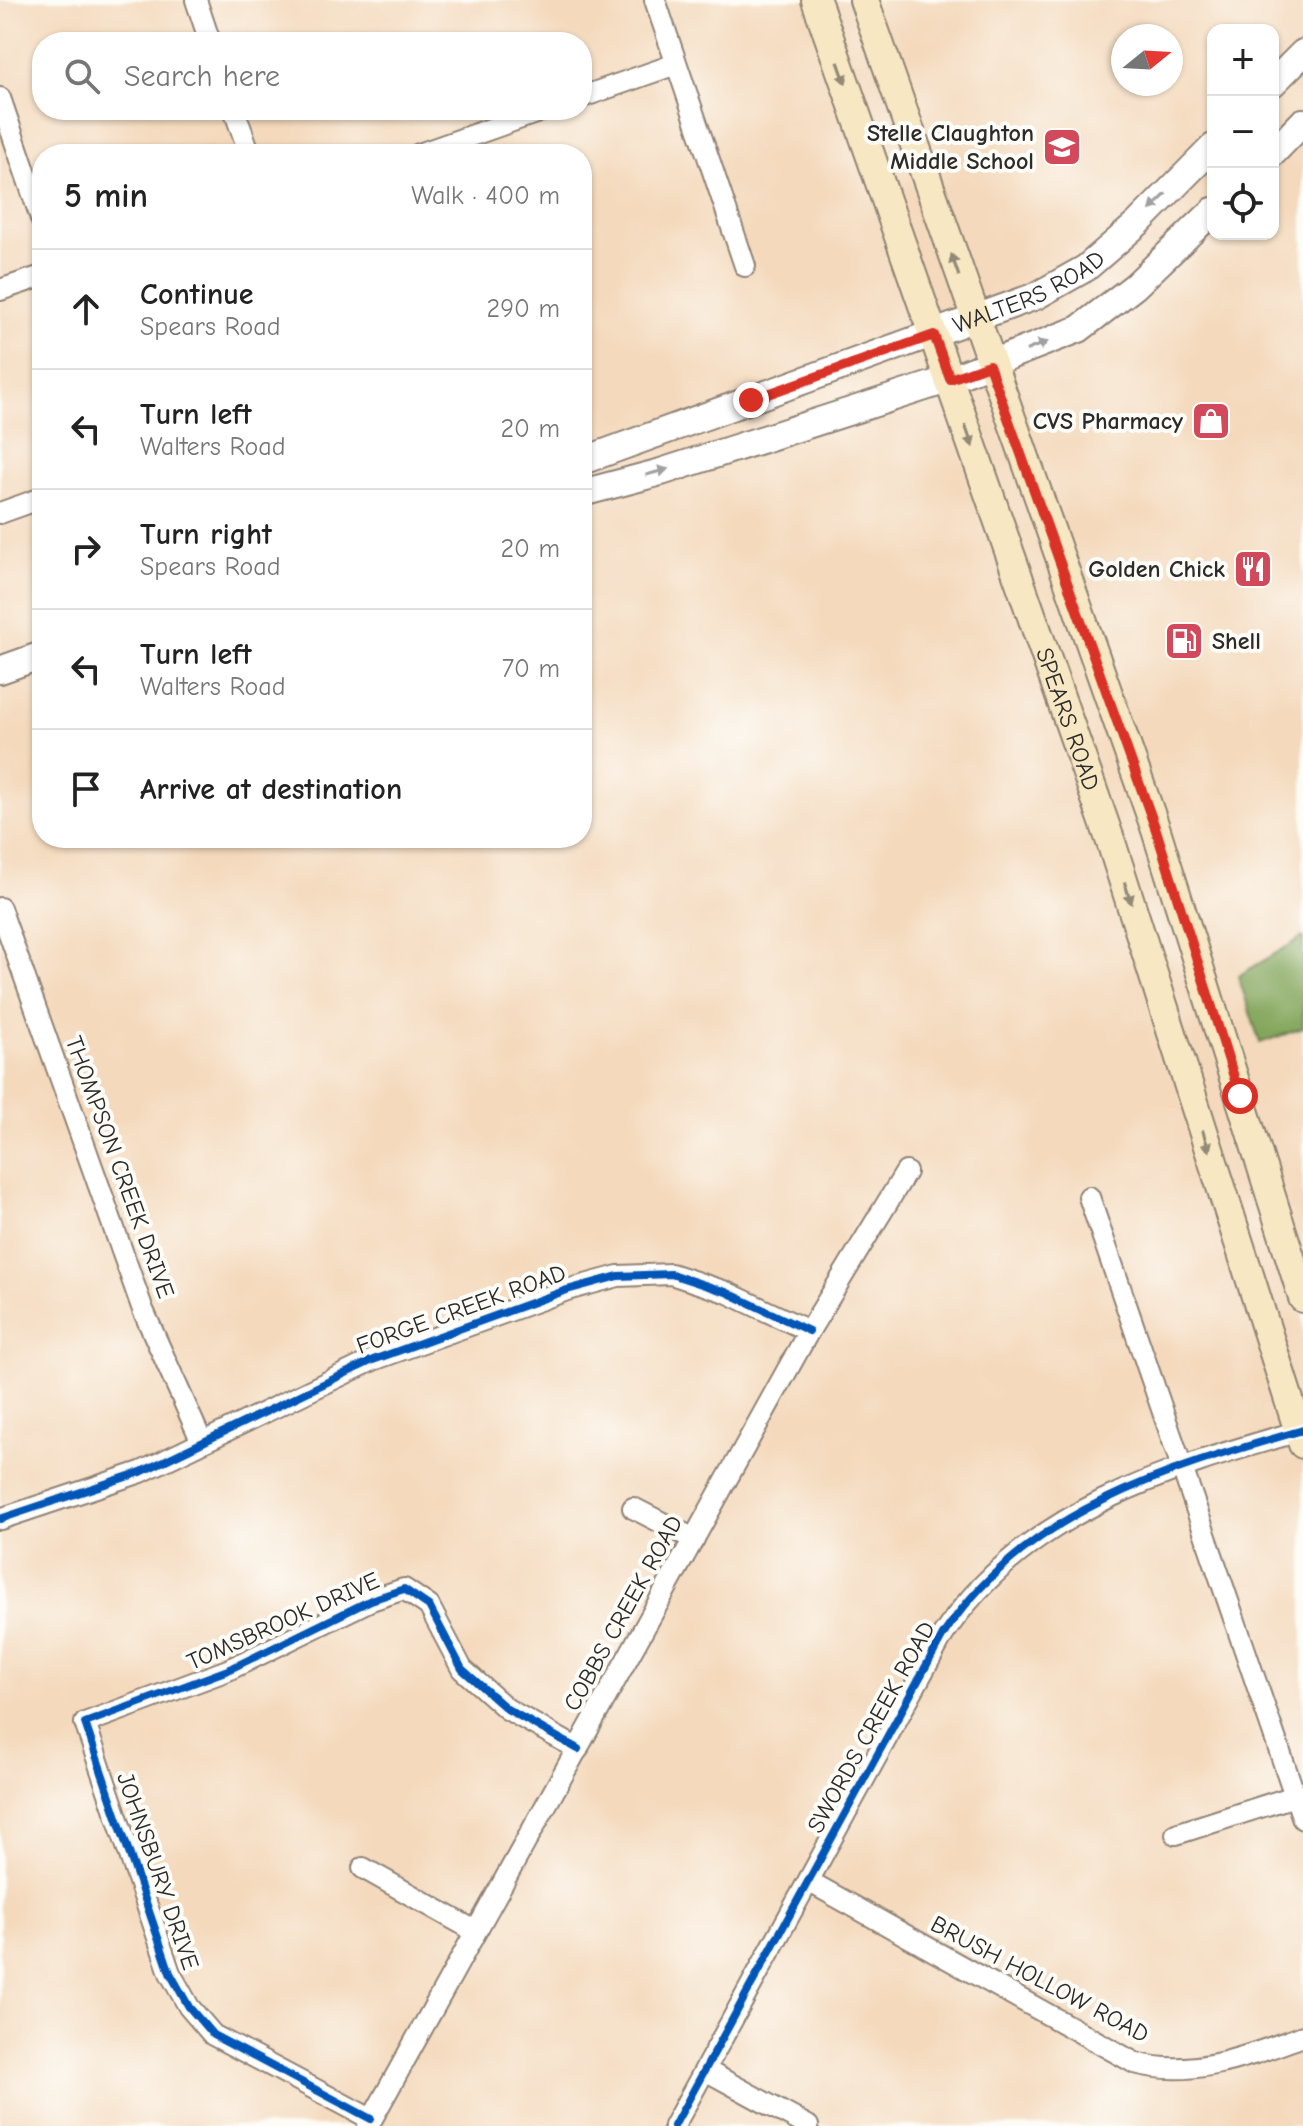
<!DOCTYPE html>
<html lang="en">
<head>
<meta charset="utf-8">
<style>
  :root { --surface:#fff; --page:#f6f6f6; --text:#222; --muted:#767676; --line:#e0e0e0 }
  body { margin:0; font-family:"Comic Neue",sans-serif; background:var(--page); color:var(--text) }
  .controls { position:absolute; right:24px; top:24px; display:grid; overflow:hidden; border-radius:16px; box-shadow:0 2px 6px #0004 }
  .controls button { width:72px; height:72px; display:grid; place-items:center; padding:0; border:0; border-bottom:2px solid var(--line); background:var(--surface); color:var(--text); font:40px sans-serif }
  .compass { position:absolute; left:1111px; top:24px; width:72px; height:72px; border-radius:50%; background:var(--surface); box-shadow:0 2px 6px #0004; rotate:72deg }
  .stop { position:absolute; width:24px; height:24px; margin:-18px; border:6px solid #d93025; border-radius:50%; background:#fff }
  .stop.end { background:#d93025; border-color:#fff; box-shadow:0 2px 8px #0008 }
  .list { margin:0; padding:0; list-style:none }
  h2 { display:flex; justify-content:space-between; align-items:center; height:104px; margin:0; padding:0 32px; font-size:34px }
  h2 small { font-size:26px; font-weight:400; color:var(--muted) }
  .list li { display:grid; grid-template-columns:52px 1fr auto; gap:24px; align-items:center; box-sizing:border-box; height:120px; padding:0 32px; border-top:2px solid var(--line) }
  .list b { display:block; font-size:30px; white-space:nowrap }
  .list p { margin:0; font-size:26px; white-space:nowrap; color:var(--muted) }
  .list em { font-size:26px; font-style:normal; color:var(--muted) }
  .icon { flex:none; width:44px; height:44px; fill:none; stroke:currentColor; stroke-width:2; stroke-linecap:round; stroke-linejoin:round }
  .map { position:relative; flex:none; width:1303px; height:2126px; overflow:hidden }
  .search { position:absolute; background:var(--surface); box-shadow:0 2px 6px #0004; left:32px; top:32px; width:560px; height:88px; display:flex; align-items:center; gap:20px; box-sizing:border-box; padding:0 28px; border-radius:32px; color:var(--muted); font-size:30px }
  .panel { position:absolute; background:var(--surface); box-shadow:0 2px 6px #0004; left:32px; top:144px; width:560px; height:704px; border-radius:32px }
  .map>svg:first-child { display:block }
  .forest { fill:#83a65b; stroke:#576843; stroke-width:2 }
  .lines { fill:none; stroke-linecap:round; stroke-linejoin:round }
  .minor-casing { stroke:#908274; stroke-width:24 }
  .tertiary-casing { stroke:#908274; stroke-width:30 }
  .secondary-casing { stroke:#908274; stroke-width:32 }
  .minor { stroke:#fff; stroke-width:20 }
  .tertiary { stroke:#fff; stroke-width:26 }
  .secondary { stroke:#f7e8c3; stroke-width:28 }
  .cycleway-casing { stroke:#fdfcf7; stroke-width:13 }
  .cycleway { stroke:#0057b8; stroke-width:8 }
  .oneway { fill:#918a77 }
  .oneway2 { fill:#a0a0a0 }
  .route { stroke:#d93025; stroke-width:10 }
  .labels { text-anchor:middle; dominant-baseline:central; stroke-width:8; stroke-linejoin:round; paint-order:stroke }
  .poi-label { font-size:24px; font-weight:bold; fill:#2b2b2b; stroke:#fdfcf7; text-anchor:end }
  .street-label { font-size:24px; fill:#2b2b2b; stroke:#fdfcf7 }
</style>
</head>
<body>
<div class="map">
<svg width="1303" height="2126" viewBox="0 0 1303 2126">
  <rect width="100%" height="100%" fill="#fdfcf7"/>
  <filter id="ink" filterUnits="userSpaceOnUse"><feTurbulence type="fractalNoise" baseFrequency=".0125" numOctaves="2"/><feDisplacementMap in="SourceGraphic" scale="16" xChannelSelector="R" yChannelSelector="G"/><feConvolveMatrix kernelMatrix="1 2 1 2 8 2 1 2 1" color-interpolation-filters="sRGB"/></filter>
  <filter id="wash" filterUnits="userSpaceOnUse"><feTurbulence type="fractalNoise" baseFrequency=".006" numOctaves="4" result="noise"/><feDisplacementMap in="SourceGraphic" scale="32" xChannelSelector="R" yChannelSelector="G"/><feGaussianBlur stdDeviation="1.8" result="paint"/><feColorMatrix in="noise" values="0 0 0 0 0 0 0 0 0 0 0 0 0 0 0 0 0 1.4 0 .05"/><feComposite in="paint" operator="in"/></filter>
  <g filter="url(#wash)">
    <rect width="100%" height="100%" fill="#f4d9bc"/>
    <path class="forest" d="M1303,937V1028L1260,1043L1238,976Z"/>
  </g>
  <g filter="url(#ink)">
    <g class="lines">
      <g class="minor-casing">
        <g id="minor">
          <path d="M196,0L210,42"/>
          <path d="M655,0L745,266"/>
          <path d="M582,97L676,64"/>
          <path d="M0,98L42,221"/>
          <path d="M234,110L250,154"/>
          <path d="M419,154L544,110"/>
          <path d="M0,290L42,276"/>
          <path d="M0,513L42,498"/>
          <path d="M0,908L143,1310L201,1440"/>
          <path d="M1089,1197L1303,1819"/>
          <path d="M633,1508L694,1539"/>
          <path d="M0,1519L141,1472L373,1360L567,1290L618,1276L671,1274L726,1292L809,1331"/>
          <path d="M1176,1834L1295,1796"/>
          <path d="M363,1868L475,1931"/>
          <path d="M810,1882L1135,2063C1194,2079 1248,2056 1303,2036"/>
          <path d="M705,2070L808,2126"/>
          <path d="M371,2119L213,2035L189,2007L170,1973L85,1723L228,1670L371,1600L404,1589L429,1606L462,1669L507,1709L578,1749"/>
          <path d="M368,2126L809,1331L906,1172"/>
          <path d="M674,2126L943,1635C1024,1511 1167,1469 1303,1430"/>
        </g>
      </g>
      <g class="tertiary-casing">
        <g id="tertiary">
          <path d="M1273,83L1303,53"/>
          <path d="M1273,153L1303,122"/>
          <path id="s1" d="M582,461L1036,296L1086,268L1138,223L1213,147"/>
          <path d="M582,493L661,472L950,379L1079,329L1135,286L1213,211"/>
          <path d="M0,670L42,655"/>
        </g>
      </g>
      <g class="secondary-casing">
        <g id="secondary">
          <path id="s2" d="M816,0L1112,845L1303,1444"/>
          <path d="M864,0L1156,830L1303,1298"/>
        </g>
      </g>
      <use href="#minor" class="minor"/>
      <use href="#tertiary" class="tertiary"/>
      <use href="#secondary" class="secondary"/>
      <g class="cycleway-casing">
        <g id="cycleway">
          <path d="M0,1519L141,1472L373,1360L567,1290L618,1276L671,1274L726,1292L809,1331"/>
          <path d="M371,2119L213,2035L189,2007L170,1973L85,1723L228,1670L371,1600L404,1589L429,1606L462,1669L507,1709L578,1749"/>
          <path d="M674,2126L943,1635C1024,1511 1167,1469 1303,1430"/>
        </g>
      </g>
      <use href="#cycleway" class="cycleway"/>
    </g>
    <defs><path id="oneway-solid" d="M-6-.8H1V-3.2L6.5 0L1 3.2V.8H-6Z" transform="scale(2)"/></defs>
    <g class="oneway">
      <use href="#oneway-solid" transform="translate(842 73) rotate(71)"/>
      <use href="#oneway-solid" transform="translate(955 265) rotate(-109)"/>
      <use href="#oneway-solid" transform="translate(969 436) rotate(71)"/>
      <use href="#oneway-solid" transform="translate(1128 893) rotate(72)"/>
      <use href="#oneway-solid" transform="translate(1206 1141) rotate(72)"/>
    </g>
    <g class="oneway2">
      <use href="#oneway-solid" transform="translate(1158 202) rotate(135)"/>
      <use href="#oneway-solid" transform="translate(1037 346) rotate(-22)"/>
      <use href="#oneway-solid" transform="translate(657 472) rotate(-16)"/>
    </g>
  </g>
  <g class="lines" filter="url(#ink)">
    <path class="route" d="M751,400L934,335L950,379L989,365L1156,830L1240,1096"/>
  </g>
  <defs>
    <g id="school-square" transform="scale(2)"><rect x="-9" y="-9" width="18" height="18" rx="4" fill="#d1495b" stroke="#fdfcf7"/><path d="M0-5L7-2L0 1L-7-2ZM-4 1L0 2.5L4 1V4Q0 6-4 4Z" fill="#fff"/></g>
    <g id="shop-square" transform="scale(2)"><rect x="-9" y="-9" width="18" height="18" rx="4" fill="#d1495b" stroke="#fdfcf7"/><path d="M-5-2.5h2.3a2.7 3.5 0 0 1 5.4 0H5L5.5 6h-11ZM-1.5-2.5h3a1.5 2.3 0 0 0-3 0Z" fill="#fff"/></g>
    <g id="restaurant-square" transform="scale(2)"><rect x="-9" y="-9" width="18" height="18" rx="4" fill="#d1495b" stroke="#fdfcf7"/><path d="M-5-6h1v4h1v-4h1v4h1v-4h1v5L-1.5 .5V6h-2V.5L-5-1ZM5-6V6H3V1.5H1.5Q1.5-4 5-6Z" fill="#fff"/></g>
    <g id="fuel-square" transform="scale(2)"><rect x="-9" y="-9" width="18" height="18" rx="4" fill="#d1495b" stroke="#fdfcf7"/><path d="M-5.5-6h7V0h2V4h1.3V-2.5L3-4.5l.8-.8L6-3V5H2.5V1h-1V6h-7ZM-4.2-4.7v3.2H.2V-4.7Z" fill="#fff"/></g>
  </defs>
  <g fill-rule="evenodd">
    <use href="#school-square" x="1062" y="147"/>
    <use href="#shop-square" x="1211" y="421"/>
    <use href="#restaurant-square" x="1253" y="569"/>
    <use href="#fuel-square" x="1184" y="641"/>
  </g>
  <g class="labels">
    <g class="poi-label">
      <text x="1034" y="133">Stelle Claughton<tspan x="1034" dy="28">Middle School</tspan></text>
      <text x="1183" y="421">CVS Pharmacy</text>
      <text x="1225" y="569">Golden Chick</text>
      <text x="1212" y="641" text-anchor="start">Shell</text>
    </g>
    <g class="street-label">
      <text stroke="none"><textPath href="#s1" startOffset="478">WALTERS ROAD</textPath></text>
      <text stroke="none"><textPath href="#s2" startOffset="762">SPEARS ROAD</textPath></text>
      <text transform="translate(120 1167) rotate(70)">THOMPSON CREEK DRIVE</text>
      <text transform="translate(461 1309) rotate(-20)">FORGE CREEK ROAD</text>
      <text transform="translate(623 1613) rotate(-61)">COBBS CREEK ROAD</text>
      <text transform="translate(283 1621) rotate(-24)">TOMSBROOK DRIVE</text>
      <text transform="translate(871 1727) rotate(-61)">SWORDS CREEK ROAD</text>
      <text transform="translate(158 1871) rotate(71)">JOHNSBURY DRIVE</text>
      <text transform="translate(1040 1979) rotate(28)">BRUSH HOLLOW ROAD</text>
    </g>
  </g>
</svg>
<div class="controls">
<button>+</button>
<button>−</button>
<button><svg class="icon" aria-label="locate" viewBox="0 0 24 24"><circle cx="12" cy="12" r="6"/><path d="M12 2v4M12 18v4M2 12h4M18 12h4"/></svg></button>
</div>
<svg class="compass" viewBox="-18 -18 36 36"><path d="M0-13l5 13h-10z" fill="#e53935"/><path d="M0 13l5-13h-10z" fill="#767676"/></svg>
<div class="stop" style="left:1240px;top:1096px"></div>
<div class="stop end" style="left:751px;top:400px"></div>
<div class="search"><svg class="icon" aria-label="search" viewBox="0 0 24 24"><circle cx="10" cy="10" r="6"/><path d="M15 15l6 6"/></svg>Search here</div>
<section class="panel">
<h2>5 min<small>Walk · 400 m</small></h2>
<ul class="list">
<li><svg class="icon" aria-label="ahead" viewBox="0 0 24 24"><path d="M12 20V5M6 11l6-6 6 6"/></svg><div><b>Continue</b><p>Spears Road</p></div><em>290 m</em></li>
<li><svg class="icon" aria-label="left" viewBox="0 0 24 24"><path d="M17 20v-9H6M10 6l-5 5 5 5"/></svg><div><b>Turn left</b><p>Walters Road</p></div><em>20 m</em></li>
<li><svg class="icon" aria-label="right" viewBox="0 0 24 24"><path d="M7 20v-9h11M14 6l5 5-5 5"/></svg><div><b>Turn right</b><p>Spears Road</p></div><em>20 m</em></li>
<li><svg class="icon" aria-label="left" viewBox="0 0 24 24"><path d="M17 20v-9H6M10 6l-5 5 5 5"/></svg><div><b>Turn left</b><p>Walters Road</p></div><em>70 m</em></li>
<li><svg class="icon" aria-label="arrive" viewBox="0 0 24 24"><path d="M6 21V4h12l-3 4 3 4H6"/></svg><div><b>Arrive at destination</b></div></li>
</ul>
</section>
</div>
</body>
</html>
